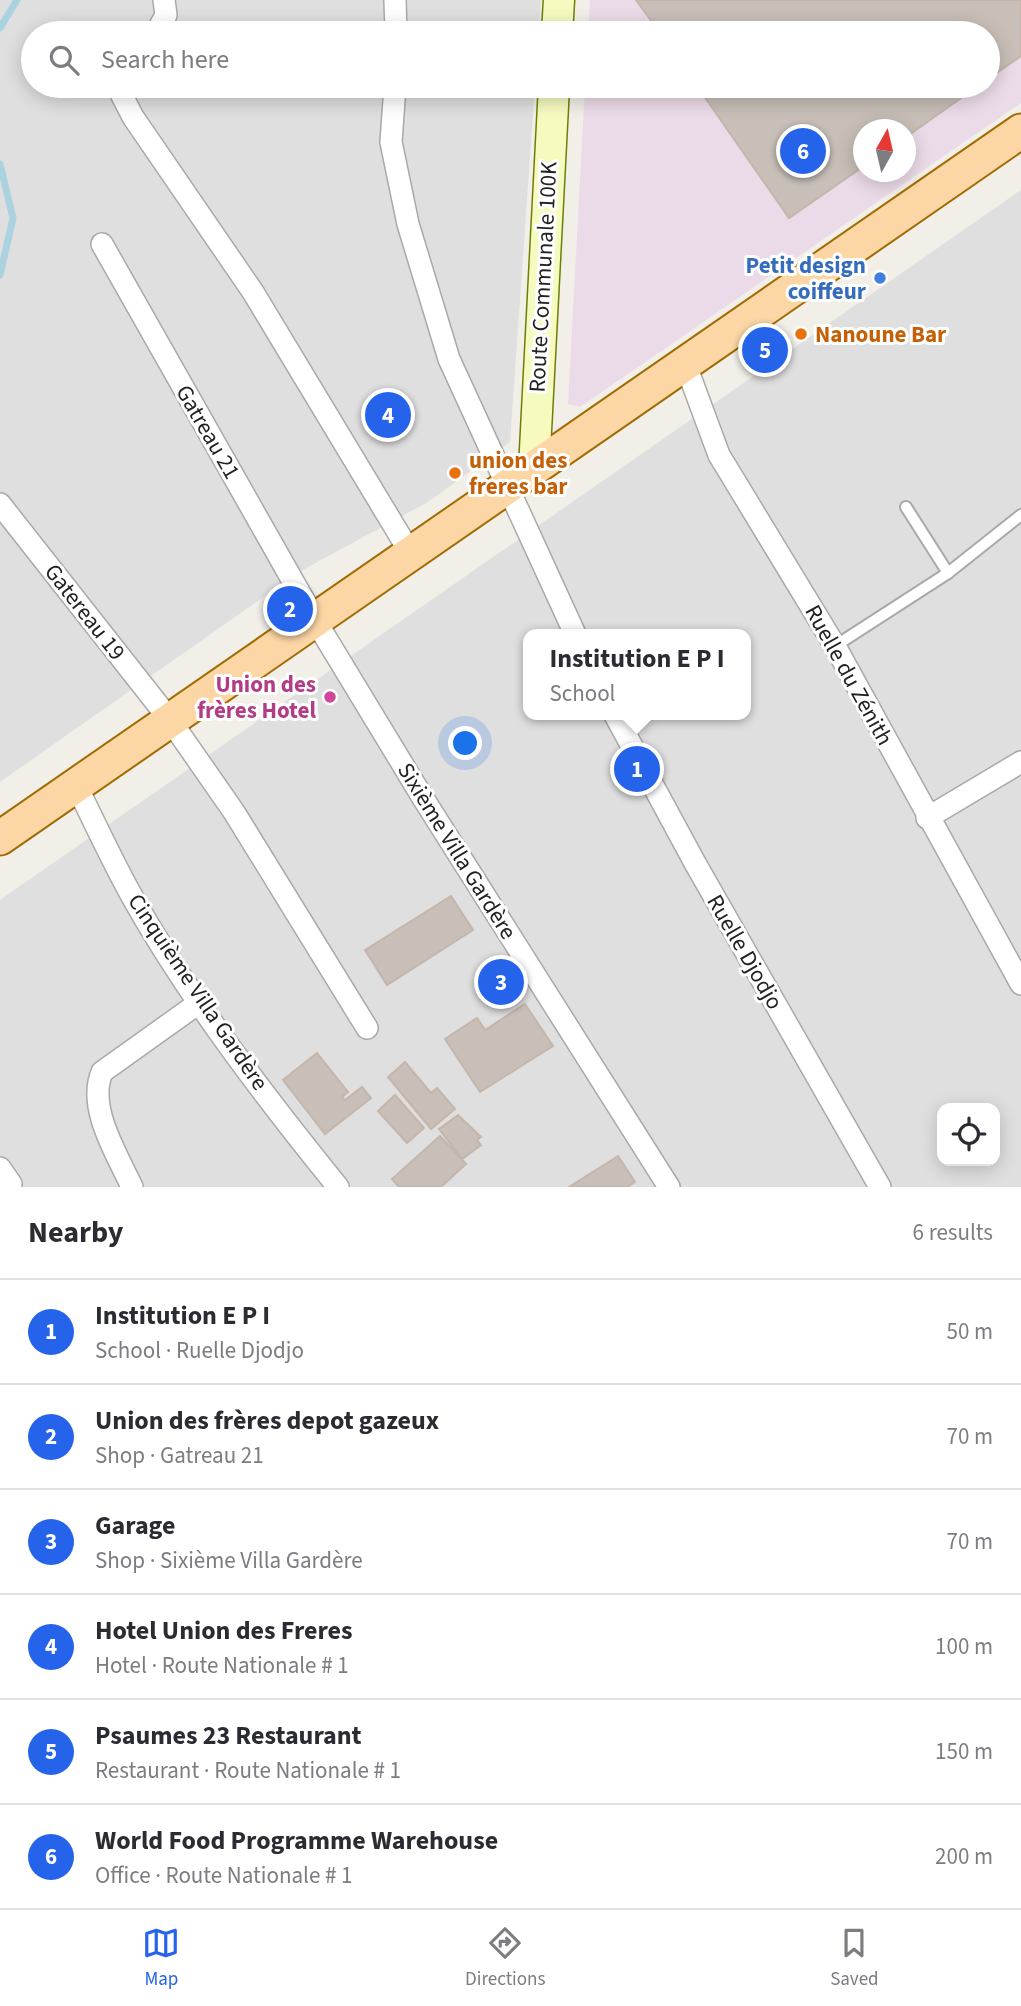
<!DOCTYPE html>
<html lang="en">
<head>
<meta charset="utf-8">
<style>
  :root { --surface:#fff; --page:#f2f2f3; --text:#2b2b33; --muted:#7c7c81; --line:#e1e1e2; --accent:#2563eb }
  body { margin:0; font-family:"Source Sans 3",sans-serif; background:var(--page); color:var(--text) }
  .controls { position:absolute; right:21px; bottom:21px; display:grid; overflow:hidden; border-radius:14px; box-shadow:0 4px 18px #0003 }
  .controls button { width:63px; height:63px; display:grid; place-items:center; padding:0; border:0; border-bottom:2px solid var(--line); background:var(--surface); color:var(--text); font:35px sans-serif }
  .compass { position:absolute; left:853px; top:119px; width:63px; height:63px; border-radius:50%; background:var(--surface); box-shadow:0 4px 18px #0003; rotate:8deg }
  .you { position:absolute; left:466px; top:744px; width:24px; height:24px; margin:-18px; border:5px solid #fff; border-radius:50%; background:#1a73e8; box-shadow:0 0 0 10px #1a73e833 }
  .badge { display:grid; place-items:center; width:46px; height:46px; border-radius:50%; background:var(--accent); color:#fff; font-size:23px; font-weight:700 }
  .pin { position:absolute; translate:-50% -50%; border:4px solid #fff; box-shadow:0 2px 7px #0006 }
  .popup { position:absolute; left:523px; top:629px; width:228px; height:91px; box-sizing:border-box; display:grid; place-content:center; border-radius:14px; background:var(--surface); filter:drop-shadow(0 2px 5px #0005); font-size:23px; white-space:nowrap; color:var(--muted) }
  .popup b { font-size:26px; color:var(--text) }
  .popup::after { content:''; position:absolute; left:50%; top:100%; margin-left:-14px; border:14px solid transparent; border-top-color:var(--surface) }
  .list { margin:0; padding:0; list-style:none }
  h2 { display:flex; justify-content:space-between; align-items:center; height:91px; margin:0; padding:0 28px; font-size:30px }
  h2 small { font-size:23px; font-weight:400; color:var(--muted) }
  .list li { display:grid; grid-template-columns:46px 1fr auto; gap:21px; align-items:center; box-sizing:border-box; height:105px; padding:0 28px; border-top:2px solid var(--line) }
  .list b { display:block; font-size:26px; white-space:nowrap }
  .list p { margin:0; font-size:23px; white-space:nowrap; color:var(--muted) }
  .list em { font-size:23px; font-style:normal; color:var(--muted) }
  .icon { flex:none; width:38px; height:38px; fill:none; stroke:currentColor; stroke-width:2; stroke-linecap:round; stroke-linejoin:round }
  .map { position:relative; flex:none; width:1021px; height:1187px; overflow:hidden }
  .search { position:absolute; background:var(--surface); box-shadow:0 4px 18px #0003; left:21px; right:21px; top:21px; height:77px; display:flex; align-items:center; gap:18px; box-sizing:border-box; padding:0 24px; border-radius:38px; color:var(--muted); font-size:26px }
  .sheet { height:721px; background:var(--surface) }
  nav { display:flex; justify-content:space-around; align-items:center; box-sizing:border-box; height:98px; border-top:2px solid var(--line); background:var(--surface); font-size:19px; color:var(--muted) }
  nav a { display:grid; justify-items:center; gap:4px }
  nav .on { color:var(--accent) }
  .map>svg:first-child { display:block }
  .residential { fill:#e0dfdf; fill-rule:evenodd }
  .industrial { fill:#ebdbe8; fill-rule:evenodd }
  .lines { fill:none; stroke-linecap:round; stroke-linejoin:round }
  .stream { stroke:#aad3df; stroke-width:7 }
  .building { fill:#c7bfb8; stroke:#c4b6ab; stroke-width:2 }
  .lane-casing { stroke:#a9a9a9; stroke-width:14 }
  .street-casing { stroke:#a9a9a9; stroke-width:24 }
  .secondary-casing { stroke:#707d05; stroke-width:33 }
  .primary-casing { stroke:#a06b00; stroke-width:37 }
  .lane { stroke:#fff; stroke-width:10 }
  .street { stroke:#fff; stroke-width:21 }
  .secondary { stroke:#f7fabf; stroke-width:30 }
  .primary { stroke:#fcd6a4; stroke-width:33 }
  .shop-dot { fill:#3f7fe0; stroke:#fff; stroke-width:2.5 }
  .food-dot { fill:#e8710a; stroke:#fff; stroke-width:2.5 }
  .hotel-dot { fill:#d1479c; stroke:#fff; stroke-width:2.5 }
  .labels { text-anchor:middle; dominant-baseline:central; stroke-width:6; stroke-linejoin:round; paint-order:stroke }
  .shop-label { font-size:23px; font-weight:bold; fill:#366cbe; stroke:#fff; text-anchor:end }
  .street-label { font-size:23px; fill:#222; stroke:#fff }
  .food-label { font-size:23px; font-weight:bold; fill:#c56008; stroke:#fff; text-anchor:start }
  .hotel-label { font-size:23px; font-weight:bold; fill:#b23c85; stroke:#fff; text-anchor:end }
</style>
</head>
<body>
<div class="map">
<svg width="1021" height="1187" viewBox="0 0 1021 1187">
  <rect width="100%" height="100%" fill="#f2efe9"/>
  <g class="residential">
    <path d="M0,0H541L539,33H33V86H535L510,442L428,502L299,572L0,782Z"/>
    <path d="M1021,190V1187H0V900ZM528,634H746V715H528ZM942,1108H995V1161H942Z"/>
  </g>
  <path class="industrial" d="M590,0H1021V103L580,407L568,404L585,86H988V33H588ZM864,130H906V172H864Z"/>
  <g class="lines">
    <g class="stream">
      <path d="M0,28L17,0"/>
      <path d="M0,164L13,218L0,275"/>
    </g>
  </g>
  <g class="building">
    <path d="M636,0H1021V56L988,79V33H660Z"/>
    <path d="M697,86H978L906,137V130H864V166L789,218Z"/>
    <path d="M451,896L473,930L387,985L365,950Z"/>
    <path d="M525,1004L553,1046L480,1092L445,1039L477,1018L485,1030Z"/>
    <path d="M317,1053L348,1092L342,1097L345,1100L362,1087L371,1098L325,1134L283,1080Z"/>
    <path d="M405,1062L431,1093L437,1088L455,1109L431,1129L388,1077Z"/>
    <path d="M395,1095L424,1128L407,1143L378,1111Z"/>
    <path d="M458,1115L481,1137L477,1140L481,1145L462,1159L439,1129Z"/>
    <path d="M440,1136L466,1164L441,1187H399L392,1179Z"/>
    <path d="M618,1156L635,1182L627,1187H569Z"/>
  </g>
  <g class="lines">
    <g class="lane-casing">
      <g id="lane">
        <path d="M906,507L948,573"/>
        <path d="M835,646L948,573L1021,515"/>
      </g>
    </g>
    <g class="street-casing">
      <g id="street">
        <path d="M395,0L396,33"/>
        <path d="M156,33L166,15L164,0"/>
        <path d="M117,86L133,117L253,292L411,554"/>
        <path d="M395,86L391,142L408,224L449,359L575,634"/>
        <path d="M102,244L315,620L423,798L669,1187"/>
        <path d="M685,363L719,455L835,646L1021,984"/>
        <path d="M0,504L170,720L234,812L367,1028"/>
        <path d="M615,715L695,863L880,1187"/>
        <path d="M76,785C95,823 113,863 134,900C190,999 266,1098 338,1187"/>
        <path d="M927,818L1021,762"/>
        <path d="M0,1168L11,1184"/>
        <path d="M132,1187C117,1154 87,1108 102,1072L200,1002"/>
      </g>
    </g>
    <g class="secondary-casing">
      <g id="secondary">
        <path d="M557,33L559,0"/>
        <path d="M534,469L554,86"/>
      </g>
    </g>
    <g class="primary-casing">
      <path id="primary" d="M0,838L1021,131"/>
    </g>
    <use href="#lane" class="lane"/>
    <use href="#street" class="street"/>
    <use href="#secondary" class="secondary"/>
    <use href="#primary" class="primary"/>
  </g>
  <circle class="shop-dot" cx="880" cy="278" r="7"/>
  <g class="food-dot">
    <circle cx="801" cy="334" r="7"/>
    <circle cx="455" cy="473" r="7"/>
  </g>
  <circle class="hotel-dot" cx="330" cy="697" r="7"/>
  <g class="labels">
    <g class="shop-label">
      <text x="866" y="265">Petit design<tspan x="866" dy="26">coiffeur</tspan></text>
    </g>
    <g class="street-label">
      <text transform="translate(543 277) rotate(-87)">Route Communale 100K</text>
      <text transform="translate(208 432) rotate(60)">Gatreau 21</text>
      <text transform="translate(85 612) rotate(52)">Gatereau 19</text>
      <text transform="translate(849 675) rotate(61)">Ruelle du Zénith</text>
      <text transform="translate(457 851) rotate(58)">Sixième Villa Gardère</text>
      <text transform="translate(745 952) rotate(60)">Ruelle Djodjo</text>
      <text transform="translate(198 992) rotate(56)">Cinquième Villa Gardère</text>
    </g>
    <g class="food-label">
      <text x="815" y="334">Nanoune Bar</text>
      <text x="469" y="460">union des<tspan x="469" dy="26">freres bar</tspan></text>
    </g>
    <g class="hotel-label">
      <text x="316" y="684">Union des<tspan x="316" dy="26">frères Hotel</tspan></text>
    </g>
  </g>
</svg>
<div class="controls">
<button><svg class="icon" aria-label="locate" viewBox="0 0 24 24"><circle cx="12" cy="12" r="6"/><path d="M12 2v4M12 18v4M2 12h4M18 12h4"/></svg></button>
</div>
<svg class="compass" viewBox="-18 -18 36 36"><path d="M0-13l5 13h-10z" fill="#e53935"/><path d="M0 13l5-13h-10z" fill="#7c7c81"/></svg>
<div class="you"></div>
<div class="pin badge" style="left:637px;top:769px">1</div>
<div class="popup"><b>Institution E P I</b>School</div>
<div class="pin badge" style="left:290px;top:609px">2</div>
<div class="pin badge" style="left:501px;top:982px">3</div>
<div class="pin badge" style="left:388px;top:415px">4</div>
<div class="pin badge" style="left:765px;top:350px">5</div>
<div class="pin badge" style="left:803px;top:151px">6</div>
<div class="search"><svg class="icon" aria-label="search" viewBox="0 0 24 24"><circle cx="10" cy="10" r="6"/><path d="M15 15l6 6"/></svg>Search here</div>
</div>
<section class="sheet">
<h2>Nearby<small>6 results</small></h2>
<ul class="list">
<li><span class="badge">1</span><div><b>Institution E P I</b><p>School · Ruelle Djodjo</p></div><em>50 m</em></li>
<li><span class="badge">2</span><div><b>Union des frères depot gazeux</b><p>Shop · Gatreau 21</p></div><em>70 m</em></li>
<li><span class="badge">3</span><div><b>Garage</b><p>Shop · Sixième Villa Gardère</p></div><em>70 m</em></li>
<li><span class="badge">4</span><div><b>Hotel Union des Freres</b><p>Hotel · Route Nationale # 1</p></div><em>100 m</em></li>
<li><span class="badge">5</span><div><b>Psaumes 23 Restaurant</b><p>Restaurant · Route Nationale # 1</p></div><em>150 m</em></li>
<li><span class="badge">6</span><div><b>World Food Programme Warehouse</b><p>Office · Route Nationale # 1</p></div><em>200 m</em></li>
</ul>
</section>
<nav>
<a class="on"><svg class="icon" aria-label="map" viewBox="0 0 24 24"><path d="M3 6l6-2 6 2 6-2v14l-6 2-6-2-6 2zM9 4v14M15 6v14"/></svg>Map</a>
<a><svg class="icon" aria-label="directions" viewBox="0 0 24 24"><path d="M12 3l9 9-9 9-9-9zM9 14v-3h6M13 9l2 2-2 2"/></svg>Directions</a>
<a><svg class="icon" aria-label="saved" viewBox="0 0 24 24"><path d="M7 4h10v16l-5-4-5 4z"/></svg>Saved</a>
</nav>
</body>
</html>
